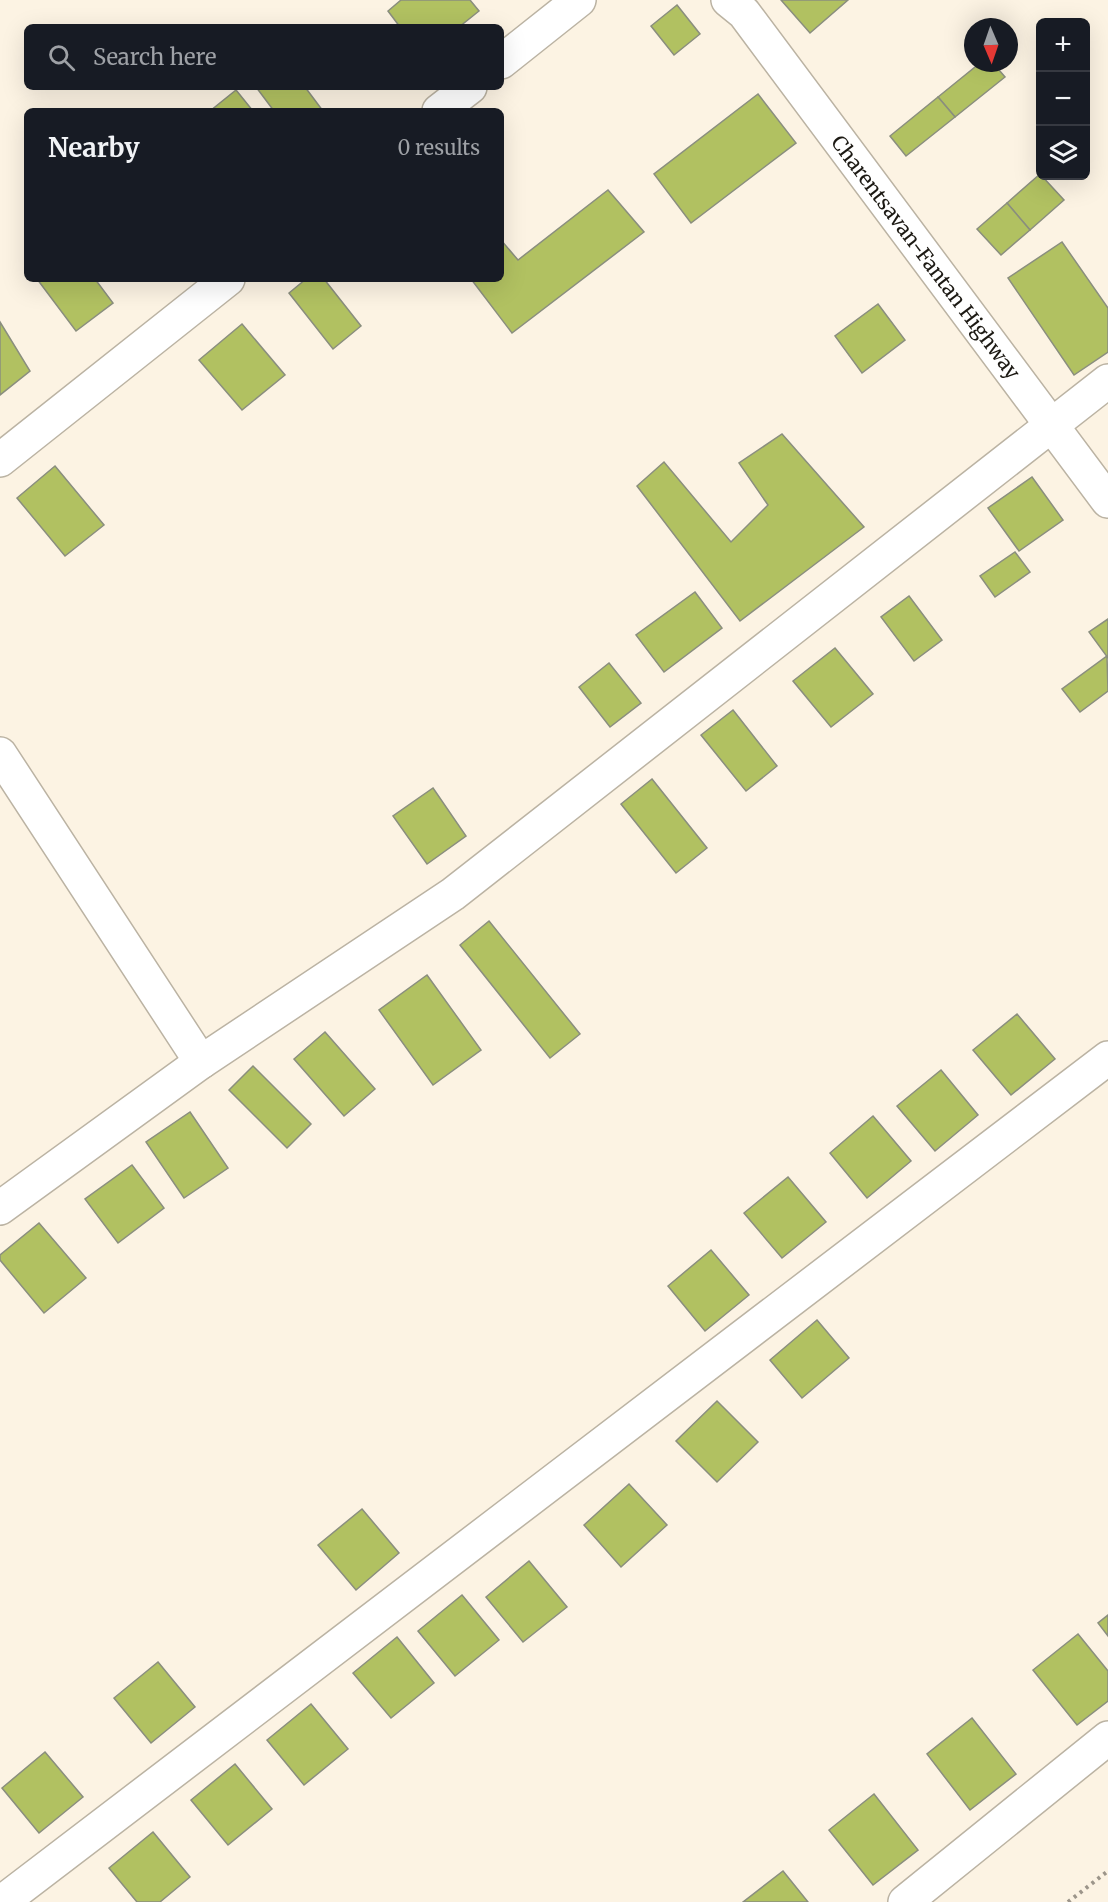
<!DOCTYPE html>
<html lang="en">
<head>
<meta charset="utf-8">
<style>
  :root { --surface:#171b24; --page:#20242c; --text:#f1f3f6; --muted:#9ea1a6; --line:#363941 }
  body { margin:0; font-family:Merriweather,serif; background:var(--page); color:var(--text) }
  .controls { position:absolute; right:18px; top:18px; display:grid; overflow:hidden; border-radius:9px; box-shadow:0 6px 24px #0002 }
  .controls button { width:54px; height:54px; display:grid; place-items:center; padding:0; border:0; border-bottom:2px solid var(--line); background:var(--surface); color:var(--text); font:30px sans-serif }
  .compass { position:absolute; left:964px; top:18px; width:54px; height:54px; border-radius:50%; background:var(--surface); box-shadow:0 6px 24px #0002; rotate:178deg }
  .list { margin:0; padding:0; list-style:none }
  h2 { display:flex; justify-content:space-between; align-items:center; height:78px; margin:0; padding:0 24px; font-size:26px }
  h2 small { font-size:20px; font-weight:400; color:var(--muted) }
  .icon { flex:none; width:33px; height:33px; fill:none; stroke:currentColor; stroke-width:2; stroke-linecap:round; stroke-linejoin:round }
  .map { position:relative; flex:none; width:1108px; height:1902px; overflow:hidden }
  .search { position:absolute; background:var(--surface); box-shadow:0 6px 24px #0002; left:24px; top:24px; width:480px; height:66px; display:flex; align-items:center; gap:15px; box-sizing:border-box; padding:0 21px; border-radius:9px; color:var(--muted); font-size:22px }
  .panel { position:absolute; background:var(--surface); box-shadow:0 6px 24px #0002; left:24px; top:108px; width:480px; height:174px; border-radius:9px }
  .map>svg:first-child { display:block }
  .building { fill:#b1c161; stroke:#8a8e7e; stroke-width:1.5 }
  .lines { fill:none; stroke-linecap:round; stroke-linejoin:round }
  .minor-casing { stroke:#bbb3a3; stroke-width:36 }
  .major-casing { stroke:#bbb3a3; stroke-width:36 }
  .path { stroke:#9c958a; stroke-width:4; stroke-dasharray:3 4.5; stroke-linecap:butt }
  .minor { stroke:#fff; stroke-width:33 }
  .major { stroke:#fff; stroke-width:33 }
  .labels { text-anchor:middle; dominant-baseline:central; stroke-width:4.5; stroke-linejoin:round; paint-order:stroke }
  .street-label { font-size:20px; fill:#1c1913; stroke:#fff }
</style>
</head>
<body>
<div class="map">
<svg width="1108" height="1902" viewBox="0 0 1108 1902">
  <rect width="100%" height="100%" fill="#fcf3e3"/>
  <g class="building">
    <path d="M401,0H470L479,11L459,27H400L388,11Z"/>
    <path d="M781,0H848L810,33Z"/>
    <path d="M677,5L700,34L674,55L651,26Z"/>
    <path d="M980,63H993L1005,77L955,117L938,97Z"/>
    <path d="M256,87H305L323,111H274Z"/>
    <path d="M236,90L253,111H210Z"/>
    <path d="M758,94L796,143L691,223L654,174Z"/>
    <path d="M938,97L955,117L906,156L890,136Z"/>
    <path d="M1040,174L1064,200L1030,230L1007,203Z"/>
    <path d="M608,190L644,232L512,333L471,279H501V240L518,260Z"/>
    <path d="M1007,203L1030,230L1001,255L977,229Z"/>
    <path d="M1062,242L1108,308V352L1074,375L1008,278Z"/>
    <path d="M37,279H95L113,303L76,331Z"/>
    <path d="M306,279H324L361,326L333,349L289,293Z"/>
    <path d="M878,304L905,340L862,373L835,336Z"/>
    <path d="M0,322L30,371L0,395Z"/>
    <path d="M242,324L285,375L242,410L199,360Z"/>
    <path d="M782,434L864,527L740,621L637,486L664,462L731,542L768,505L739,463Z"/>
    <path d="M55,466L104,525L65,556L17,498Z"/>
    <path d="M1032,477L1063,520L1019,551L988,508Z"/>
    <path d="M1015,552L1030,572L995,597L980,576Z"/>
    <path d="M695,592L722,628L664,672L636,635Z"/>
    <path d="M909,596L942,640L914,661L881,617Z"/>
    <path d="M1108,619V658L1089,632Z"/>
    <path d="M835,648L873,694L831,727L793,681Z"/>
    <path d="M1107,656L1108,691L1080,712L1062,689Z"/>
    <path d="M609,663L641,703L610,727L579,687Z"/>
    <path d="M733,710L777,766L746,791L701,735Z"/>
    <path d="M652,779L707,848L676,873L621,804Z"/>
    <path d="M433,788L466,836L427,864L393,816Z"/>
    <path d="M489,921L580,1034L550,1058L460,945Z"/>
    <path d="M427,975L481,1050L433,1085L379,1010Z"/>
    <path d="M1017,1014L1055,1059L1011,1095L973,1050Z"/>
    <path d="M325,1032L375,1089L344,1116L294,1059Z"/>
    <path d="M253,1066L311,1124L287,1148L229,1090Z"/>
    <path d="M941,1070L978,1115L935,1151L897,1106Z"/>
    <path d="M190,1112L228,1168L184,1198L146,1142Z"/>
    <path d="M873,1116L911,1161L867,1198L830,1153Z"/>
    <path d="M132,1165L164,1208L118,1243L85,1199Z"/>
    <path d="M788,1177L826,1222L782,1258L744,1213Z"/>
    <path d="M39,1223L86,1278L44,1313L0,1260V1255Z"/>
    <path d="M711,1250L749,1295L705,1331L668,1286Z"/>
    <path d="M817,1320L849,1358L802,1398L770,1360Z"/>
    <path d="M717,1401L758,1442L717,1482L676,1441Z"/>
    <path d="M629,1484L667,1525L621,1567L584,1525Z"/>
    <path d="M362,1509L399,1553L356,1590L318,1545Z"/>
    <path d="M529,1561L567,1607L523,1642L486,1597Z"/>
    <path d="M462,1595L499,1640L455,1676L418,1631Z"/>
    <path d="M1108,1615V1636L1098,1623Z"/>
    <path d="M1078,1634L1108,1671V1701L1077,1725L1033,1670Z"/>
    <path d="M397,1637L434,1683L391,1718L353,1673Z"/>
    <path d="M158,1662L195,1707L151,1743L114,1698Z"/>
    <path d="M311,1704L348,1749L304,1785L267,1740Z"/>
    <path d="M972,1718L1016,1774L970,1810L927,1754Z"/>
    <path d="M45,1752L83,1797L39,1833L2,1788Z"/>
    <path d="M235,1764L272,1809L228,1845L191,1800Z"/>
    <path d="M874,1794L918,1850L873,1885L829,1830Z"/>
    <path d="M153,1832L190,1877L160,1902H137L109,1868Z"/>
    <path d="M783,1871L808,1902H743Z"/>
  </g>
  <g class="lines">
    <g class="minor-casing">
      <g id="minor">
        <path d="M0,754L201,1062"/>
        <path d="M0,1208L201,1062L453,894L1108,381"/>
        <path d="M2,1902L1108,1058"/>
        <path d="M905,1902L1108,1738"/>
      </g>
    </g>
    <g class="major-casing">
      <g id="major">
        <path d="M728,0L744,13L1108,501"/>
        <path d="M501,62L579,0"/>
        <path d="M439,111L470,87"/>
        <path d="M0,460L228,279"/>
      </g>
    </g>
    <path class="path" d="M1068,1902L1108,1871"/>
    <use href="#minor" class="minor"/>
    <use href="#major" class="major"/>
  </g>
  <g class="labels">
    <g class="street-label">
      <text transform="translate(926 257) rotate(53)">Charentsavan-Fantan Highway</text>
    </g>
  </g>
</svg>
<div class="controls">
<button>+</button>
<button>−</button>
<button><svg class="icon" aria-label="layers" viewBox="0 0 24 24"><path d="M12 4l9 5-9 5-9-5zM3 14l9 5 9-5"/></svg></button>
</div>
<svg class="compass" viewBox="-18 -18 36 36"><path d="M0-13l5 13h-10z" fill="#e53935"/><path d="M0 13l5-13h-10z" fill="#9ea1a6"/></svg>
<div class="search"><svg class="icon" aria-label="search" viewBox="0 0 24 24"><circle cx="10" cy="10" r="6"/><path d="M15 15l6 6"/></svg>Search here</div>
<section class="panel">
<h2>Nearby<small>0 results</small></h2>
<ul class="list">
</ul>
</section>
</div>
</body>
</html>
